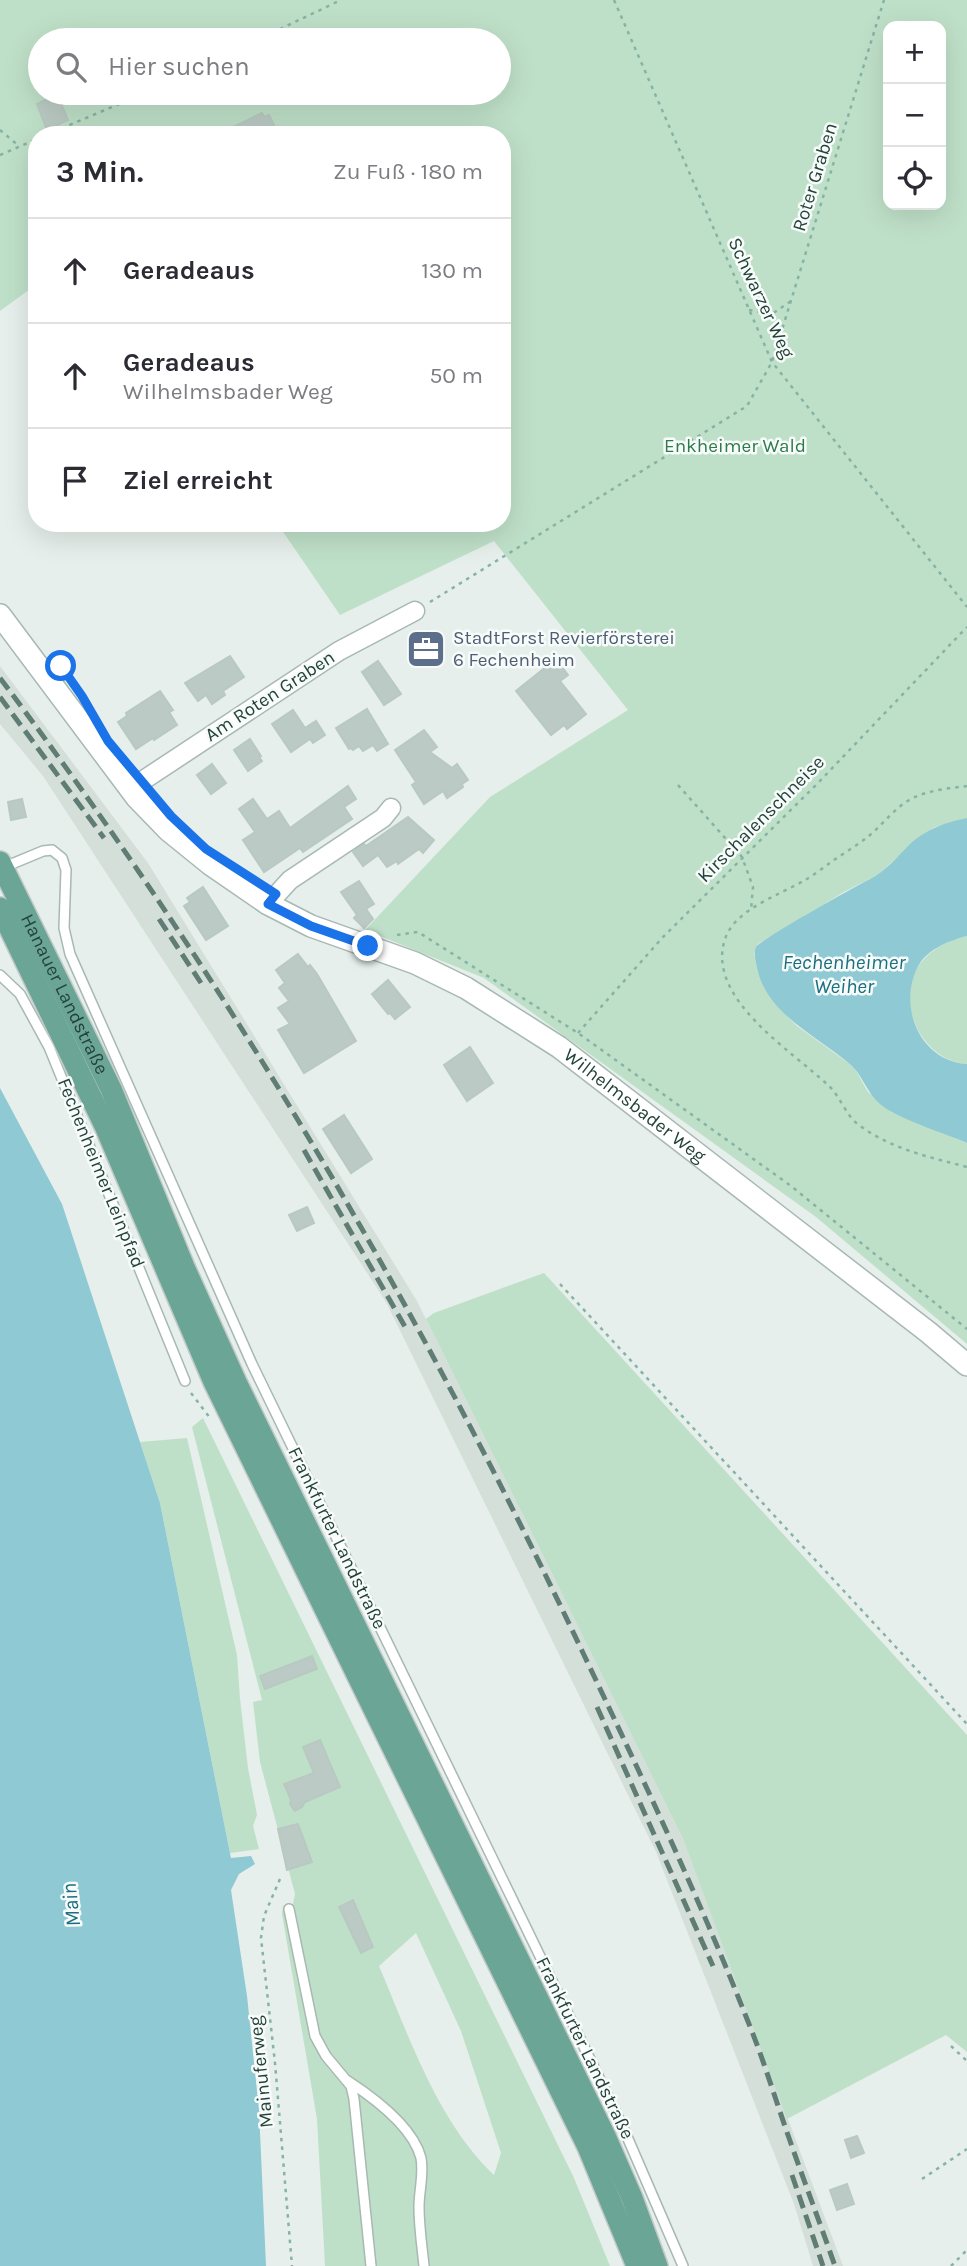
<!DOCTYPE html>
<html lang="de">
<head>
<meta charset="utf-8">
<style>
  :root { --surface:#fff; --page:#f2f2f3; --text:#2b2b33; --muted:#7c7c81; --line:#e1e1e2 }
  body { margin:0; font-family:Karla,sans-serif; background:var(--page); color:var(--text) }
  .controls { position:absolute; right:21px; top:21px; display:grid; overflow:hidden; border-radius:14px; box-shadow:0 7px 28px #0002 }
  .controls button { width:63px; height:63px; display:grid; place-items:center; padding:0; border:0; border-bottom:2px solid var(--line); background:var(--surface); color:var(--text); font:35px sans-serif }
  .stop { position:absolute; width:21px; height:21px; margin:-16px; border:5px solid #1a73e8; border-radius:50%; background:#fff }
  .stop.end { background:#1a73e8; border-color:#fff; box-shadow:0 2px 7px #0008 }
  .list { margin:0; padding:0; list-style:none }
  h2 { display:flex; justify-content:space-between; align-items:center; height:91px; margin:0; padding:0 28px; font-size:30px }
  h2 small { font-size:23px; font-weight:400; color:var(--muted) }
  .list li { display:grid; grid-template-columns:46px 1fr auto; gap:21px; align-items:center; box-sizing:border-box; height:105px; padding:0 28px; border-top:2px solid var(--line) }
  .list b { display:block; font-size:26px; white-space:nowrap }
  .list p { margin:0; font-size:23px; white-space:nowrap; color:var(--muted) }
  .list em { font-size:23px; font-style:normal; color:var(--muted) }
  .icon { flex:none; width:38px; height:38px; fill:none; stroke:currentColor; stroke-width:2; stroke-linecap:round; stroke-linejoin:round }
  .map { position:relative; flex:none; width:967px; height:2266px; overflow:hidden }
  .search { position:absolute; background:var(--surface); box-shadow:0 7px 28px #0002; left:28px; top:28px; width:483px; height:77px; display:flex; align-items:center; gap:18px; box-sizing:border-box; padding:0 24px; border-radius:38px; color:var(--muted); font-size:26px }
  .panel { position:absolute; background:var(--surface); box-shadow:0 7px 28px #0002; left:28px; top:126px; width:483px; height:406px; border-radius:28px }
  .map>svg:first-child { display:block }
  .built { fill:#d4dfda }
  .green { fill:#bfe0c8; fill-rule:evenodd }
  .water { fill:#8ec9d4 }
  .building { fill:#bbcac4; stroke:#b8c9c2; stroke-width:2 }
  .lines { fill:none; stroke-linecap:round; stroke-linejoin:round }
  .service-casing { stroke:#a8b8b2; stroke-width:12 }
  .minor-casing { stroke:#a8b8b2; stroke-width:21 }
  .tertiary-casing { stroke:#a8b8b2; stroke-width:24 }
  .primary-casing { stroke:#c2cac8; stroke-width:24 }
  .path { stroke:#86b3a5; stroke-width:2.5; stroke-dasharray:3.5 5; stroke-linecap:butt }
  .service { stroke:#fff; stroke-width:9 }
  .minor { stroke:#fff; stroke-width:18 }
  .tertiary { stroke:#fff; stroke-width:21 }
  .primary { stroke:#6aa596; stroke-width:21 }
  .rail { stroke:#5f7d75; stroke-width:5; stroke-dasharray:14 7; stroke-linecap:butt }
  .route { stroke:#1a73e8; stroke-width:9 }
  .labels { text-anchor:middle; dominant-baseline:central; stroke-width:5; stroke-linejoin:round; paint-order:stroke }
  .street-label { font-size:19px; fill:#24423a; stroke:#f7fbf9 }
  .park-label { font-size:19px; fill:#2d7a4b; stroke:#f7fbf9 }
  .service-label { font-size:19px; fill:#4e5e75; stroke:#f7fbf9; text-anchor:start }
  .water-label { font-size:21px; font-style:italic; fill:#1c6f80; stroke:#f7fbf9 }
</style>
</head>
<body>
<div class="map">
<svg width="967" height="2266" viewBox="0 0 967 2266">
  <rect width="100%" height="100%" fill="#e6efeb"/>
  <path class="built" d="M0,666L148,863L417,1301L683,1839L843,2266H813L794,2204L656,1852L386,1302L43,776L0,724Z"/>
  <g class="green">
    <path d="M0,0H967V818L935,827L923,834L879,874L842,893L796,922L767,938L757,945L754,954L758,972L781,1010L797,1026L854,1067L868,1092L904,1116L967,1143V1344L816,1217L484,978L365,930L490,797L628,710L494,541L340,615L277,523H502V135H37V284L0,311ZM888,26H941V205H888ZM40,40H499V93H40Z"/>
    <path d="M967,936V1064C920,1061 890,995 924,959C935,947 951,940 967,936Z"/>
    <path d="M544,1273L967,1735V2052L946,2035L787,2119L683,1839L426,1319L434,1313Z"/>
    <path d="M203,1418L574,2178L610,2266H325L317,2119L282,1914L283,1906L293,1904L295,1894L260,1762L253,1702L262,1700L192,1427ZM416,1933L461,2031L501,2153L494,2175C437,2121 409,2036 379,1966Z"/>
    <path d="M187,1438L237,1655L240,1699L248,1768L257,1815L253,1826L259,1849L230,1853L160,1503L140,1442Z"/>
  </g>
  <g class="water">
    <path d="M967,818V936C951,940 929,949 920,963C896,1002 918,1061 967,1064V1143C944,1133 902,1120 884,1107C867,1095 864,1077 851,1065C819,1037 767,1015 757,968C756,961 753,954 756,947C760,940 856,886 870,879C886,871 897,857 910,844C926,829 946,822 967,818Z"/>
    <path d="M0,1088L62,1204L160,1503L231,1858L251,1856L255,1864L239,1874L231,1890L247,1996L259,2110L266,2266H0Z"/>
  </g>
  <g class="building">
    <path d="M57,94L68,120L47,130L37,104Z"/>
    <path d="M262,113L264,117L269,115L279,135H217Z"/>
    <path d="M428,631L444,654L424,667L409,645Z"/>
    <path d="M230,656L244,677L223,691L225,695L212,704L206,695L198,701L185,683Z"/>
    <path d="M556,659L568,675L560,681L586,714L567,729L564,725L551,735L516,691Z"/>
    <path d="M378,661L401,694L384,705L362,672Z"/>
    <path d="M160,691L173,710L169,712L177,725L154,740L153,738L136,749L118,722L127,716L126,713Z"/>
    <path d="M367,709L388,744L377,751L373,745L363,751L359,746L353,750L351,748L349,749L336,728Z"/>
    <path d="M293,710L305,728L316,721L325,735L313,743L310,739L291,752L272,724Z"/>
    <path d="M424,730L437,747L430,752L452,768L457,764L468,780L462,784L463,787L447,798L443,791L424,804L412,785L416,782L395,750Z"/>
    <path d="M250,739L261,756L259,757L262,761L248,771L234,750Z"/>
    <path d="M212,764L226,783L211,794L197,775Z"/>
    <path d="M348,786L356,799L344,807L352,819L303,852L300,848L264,872L243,840L255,832L239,809L253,799L267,819L279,811L290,828Z"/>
    <path d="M22,799L26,817L11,820L8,802Z"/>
    <path d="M408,817L434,840L423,853L419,849L398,864L397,861L387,867L378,855L363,866L353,852L364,844L366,846Z"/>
    <path d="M359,881L374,904L366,909L373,919L364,928L354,918L357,915L341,892Z"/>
    <path d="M203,887L228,926L206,940L184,906L190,902L187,898Z"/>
    <path d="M298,954L308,967L310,965L317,974L356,1041L304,1073L278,1030L290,1024L278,1008L289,1001L279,988L285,983L276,970Z"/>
    <path d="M388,980L410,1007L395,1019L390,1013L388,1014L372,994Z"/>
    <path d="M470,1047L493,1083L467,1101L444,1065Z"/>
    <path d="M344,1115L372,1159L351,1173L323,1129Z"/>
    <path d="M307,1207L314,1223L297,1231L289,1215Z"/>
    <path d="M312,1656L317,1669L265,1689L260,1676Z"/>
    <path d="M320,1740L340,1787L305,1802L302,1807L295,1811L290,1804L291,1800L284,1784L314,1773L303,1747Z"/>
    <path d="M298,1824L312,1862L287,1870L278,1829Z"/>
    <path d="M353,1900L373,1947L361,1953L339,1907Z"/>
    <path d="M857,2136L864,2153L851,2158L845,2140Z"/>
    <path d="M847,2184L854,2204L837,2210L830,2190Z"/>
  </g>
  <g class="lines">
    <g class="service-casing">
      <g id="service">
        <path d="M2,868L43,851L52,850L62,858L66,870L64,928L70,954L252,1364L622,2125L683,2266"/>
        <path d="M0,975L20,994L49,1047L185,1381"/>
        <path d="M289,1909L315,2036L326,2056L351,2086L354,2099L371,2266"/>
        <path d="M348,2081C374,2098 413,2127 421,2158C424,2174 419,2191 419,2207C419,2227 422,2246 424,2266"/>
      </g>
    </g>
    <g class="minor-casing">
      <g id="minor">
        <path d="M130,789L339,651L415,611"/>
        <path d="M268,904L290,880L383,818L391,808"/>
      </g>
    </g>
    <g class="tertiary-casing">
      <g id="tertiary">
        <path id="s1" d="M0,615L137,798L168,830L210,864L268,904L311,926L415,963L466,988L559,1047L928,1332L967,1365"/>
      </g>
    </g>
    <g class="primary-casing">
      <g id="primary">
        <path id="s2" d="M0,862L111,1089L184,1267L236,1382L605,2136L632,2198L657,2266"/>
        <path d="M0,908L105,1126L214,1382L588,2147L637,2266"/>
      </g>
    </g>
    <g class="path">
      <path d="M614,0L772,362L967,607"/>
      <path d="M257,40L341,0"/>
      <path d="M0,130L19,146"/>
      <path d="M46,135L145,93"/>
      <path d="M0,155L37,139"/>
      <path d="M749,310L772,314L791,301"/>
      <path d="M430,602L747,406L772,362L884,0"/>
      <path d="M678,785L742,857L753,887L751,910"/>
      <path d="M967,786C950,788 931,790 915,797C897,805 885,822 870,835C858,845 844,853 831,862C823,868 814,875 805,880C780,895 735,909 725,939C705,999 794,1052 830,1087C841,1098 846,1116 859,1125C891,1149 929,1157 967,1167"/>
      <path d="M397,935L418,932L578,1033L791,1186L967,1329"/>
      <path d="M578,1033L663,937L817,784L967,627"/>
      <path d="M560,1284L967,1724"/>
      <path d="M191,1393L210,1418"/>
      <path d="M280,1879L264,1916L261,1938L275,2063L292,2266"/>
      <path d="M951,2046L967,2061"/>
      <path d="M922,2179L967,2149"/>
      <path d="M951,2266L967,2250"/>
    </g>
    <use href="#service" class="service"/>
    <use href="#minor" class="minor"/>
    <use href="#tertiary" class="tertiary"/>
    <use href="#primary" class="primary"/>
    <g class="rail">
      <path d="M0,678C229,982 421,1311 584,1655C641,1775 698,1895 747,2019C763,2058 775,2098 789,2138C804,2181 820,2223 835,2266"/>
      <path d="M0,697L104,838"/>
      <path d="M159,919L201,983"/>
      <path d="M304,1150L408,1332"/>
      <path d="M597,1707L713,1966"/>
      <path d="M792,2175L823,2266"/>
    </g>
  </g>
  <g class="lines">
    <path class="route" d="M61,666L82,696L108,741L171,816L206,849L276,894L268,904L311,926L368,946"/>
  </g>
  <defs>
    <g id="office-square" transform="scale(2.0125)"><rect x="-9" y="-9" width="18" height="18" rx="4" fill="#5c6f8a" stroke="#f7fbf9"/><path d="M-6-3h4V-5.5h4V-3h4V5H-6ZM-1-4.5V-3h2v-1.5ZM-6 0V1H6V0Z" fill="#fff"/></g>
  </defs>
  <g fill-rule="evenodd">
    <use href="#office-square" x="426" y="649"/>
  </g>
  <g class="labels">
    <g class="street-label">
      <text transform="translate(815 177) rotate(-73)">Roter Graben</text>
      <text transform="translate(761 298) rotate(65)">Schwarzer Weg</text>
      <text transform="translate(270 696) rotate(-33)">Am Roten Graben</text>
      <text transform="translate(761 819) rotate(-45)">Kirschalenschneise</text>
      <text stroke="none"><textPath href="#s2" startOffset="147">Hanauer Landstraße</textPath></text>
      <text stroke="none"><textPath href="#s1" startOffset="819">Wilhelmsbader Weg</textPath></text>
      <text transform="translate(101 1173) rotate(68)">Fechenheimer Leinpfad</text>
      <text transform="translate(337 1538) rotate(64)">Frankfurter Landstraße</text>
      <text transform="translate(585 2048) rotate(64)">Frankfurter Landstraße</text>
      <text transform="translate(261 2072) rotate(-96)">Mainuferweg</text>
    </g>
    <g class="park-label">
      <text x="735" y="446">Enkheimer Wald</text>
    </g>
    <g class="service-label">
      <text x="453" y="638">StadtForst Revierförsterei<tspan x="453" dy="22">6 Fechenheim</tspan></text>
    </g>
    <g class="water-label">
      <text x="844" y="962">Fechenheimer<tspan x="844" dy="24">Weiher</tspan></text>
      <text transform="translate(71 1905) rotate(-96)">Main</text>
    </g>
  </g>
</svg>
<div class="controls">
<button>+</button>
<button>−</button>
<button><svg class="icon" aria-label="locate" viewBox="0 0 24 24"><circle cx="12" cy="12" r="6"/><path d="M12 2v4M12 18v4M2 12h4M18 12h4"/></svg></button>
</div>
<div class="stop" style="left:61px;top:666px"></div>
<div class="stop end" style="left:368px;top:946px"></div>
<div class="search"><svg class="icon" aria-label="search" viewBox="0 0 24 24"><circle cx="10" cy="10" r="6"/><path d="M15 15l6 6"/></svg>Hier suchen</div>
<section class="panel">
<h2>3 Min.<small>Zu Fuß · 180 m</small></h2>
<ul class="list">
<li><svg class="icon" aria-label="ahead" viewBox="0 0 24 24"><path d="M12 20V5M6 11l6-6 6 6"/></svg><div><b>Geradeaus</b></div><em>130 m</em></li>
<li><svg class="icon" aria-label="ahead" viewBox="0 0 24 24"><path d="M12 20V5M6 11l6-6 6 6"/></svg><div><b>Geradeaus</b><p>Wilhelmsbader Weg</p></div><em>50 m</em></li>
<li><svg class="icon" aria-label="arrive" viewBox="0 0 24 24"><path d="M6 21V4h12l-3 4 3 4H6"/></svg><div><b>Ziel erreicht</b></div></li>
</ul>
</section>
</div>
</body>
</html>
